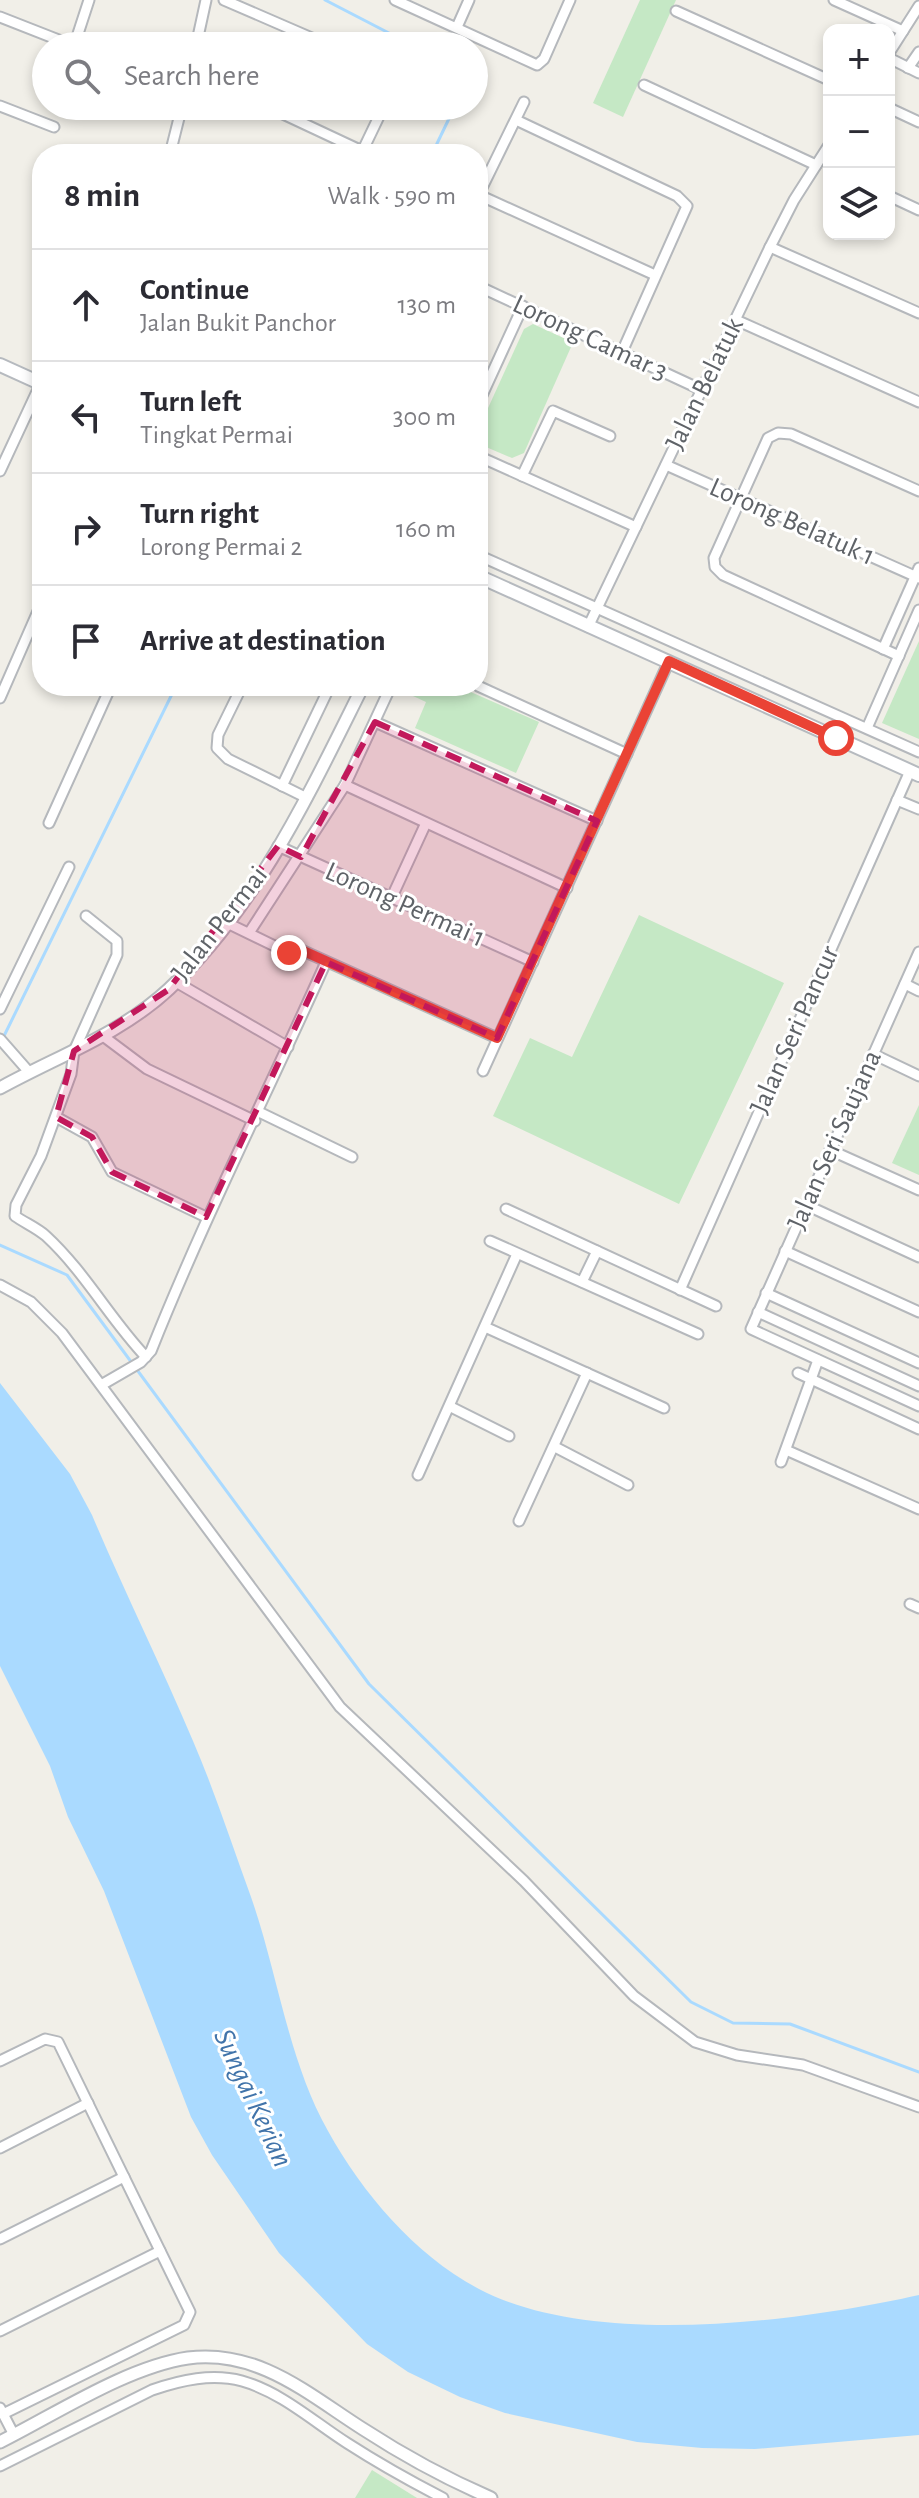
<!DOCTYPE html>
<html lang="en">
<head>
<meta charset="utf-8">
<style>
  :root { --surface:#fff; --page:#f2f2f3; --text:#2b2b33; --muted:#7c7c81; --line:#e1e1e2 }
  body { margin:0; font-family:"Alegreya Sans",sans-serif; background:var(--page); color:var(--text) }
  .controls { position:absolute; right:24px; top:24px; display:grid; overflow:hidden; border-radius:16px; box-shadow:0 4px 12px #0003 }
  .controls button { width:72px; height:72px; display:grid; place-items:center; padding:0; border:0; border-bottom:2px solid var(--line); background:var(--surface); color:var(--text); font:40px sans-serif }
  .stop { position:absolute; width:24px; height:24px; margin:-18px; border:6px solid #ea4335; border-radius:50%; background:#fff }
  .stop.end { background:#ea4335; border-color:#fff; box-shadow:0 2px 8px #0008 }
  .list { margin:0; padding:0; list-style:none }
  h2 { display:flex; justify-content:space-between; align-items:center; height:104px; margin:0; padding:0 32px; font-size:34px }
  h2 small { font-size:26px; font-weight:400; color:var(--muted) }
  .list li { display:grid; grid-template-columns:52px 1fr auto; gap:24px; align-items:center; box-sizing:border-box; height:112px; padding:0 32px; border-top:2px solid var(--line) }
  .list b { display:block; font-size:30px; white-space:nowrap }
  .list p { margin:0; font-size:26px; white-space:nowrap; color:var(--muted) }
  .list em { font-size:26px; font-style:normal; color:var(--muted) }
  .icon { flex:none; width:44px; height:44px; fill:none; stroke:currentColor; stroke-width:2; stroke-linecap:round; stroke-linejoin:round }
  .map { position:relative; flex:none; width:919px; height:2498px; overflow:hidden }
  .search { position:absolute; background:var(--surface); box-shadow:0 4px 12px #0003; left:32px; top:32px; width:456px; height:88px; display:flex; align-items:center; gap:20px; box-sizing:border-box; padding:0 28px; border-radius:44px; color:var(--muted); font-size:30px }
  .panel { position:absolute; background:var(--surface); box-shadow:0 4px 12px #0003; left:32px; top:144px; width:456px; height:552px; border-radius:32px }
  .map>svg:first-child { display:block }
  .green { fill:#c5e8c5 }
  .water { fill:#aadaff }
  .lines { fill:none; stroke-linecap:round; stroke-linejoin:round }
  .stream { stroke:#aadaff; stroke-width:3 }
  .minor-casing { stroke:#b5b8bc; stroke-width:13 }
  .tertiary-casing { stroke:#b5b8bc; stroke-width:15 }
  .secondary-casing { stroke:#b6babf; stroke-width:16 }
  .minor { stroke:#fff; stroke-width:9 }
  .tertiary { stroke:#fff; stroke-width:11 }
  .secondary { stroke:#fff; stroke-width:12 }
  .route { stroke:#ea4335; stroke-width:10 }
  .marked { fill:#c2185b; fill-opacity:0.2; stroke:#c2185b; stroke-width:6; stroke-dasharray:16 10; stroke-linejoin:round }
  .labels { text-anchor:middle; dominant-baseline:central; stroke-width:6; stroke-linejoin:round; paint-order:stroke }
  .street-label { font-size:28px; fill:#5f6368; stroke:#fff }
  .water-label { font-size:30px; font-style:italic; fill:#4174aa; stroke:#fff }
</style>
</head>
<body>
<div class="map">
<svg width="919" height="2498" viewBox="0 0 919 2498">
  <rect width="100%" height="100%" fill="#f1efe8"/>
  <g class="green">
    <path d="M640,0H676L623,117L593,103Z"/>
    <path d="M533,324L568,340L571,347L524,453L512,458L479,444L478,430L524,329Z"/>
    <path d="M919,641V739L882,723Z"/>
    <path d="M401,686H457L539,722L516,773L415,728L426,702L400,690Z"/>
    <path d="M639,915L784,983L679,1204L493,1116L530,1038L572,1057Z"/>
    <path d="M919,1105V1175L892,1163Z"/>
    <path d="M372,2470L417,2498H355Z"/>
  </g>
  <path class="water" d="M0,1383L70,1474L92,1515C124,1591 161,1665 193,1741C215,1792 232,1845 251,1897C278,1974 288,2060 328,2131C363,2194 415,2255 479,2289C592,2349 798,2322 919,2295V2435L755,2449L702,2448L637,2442L505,2413L460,2397L408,2372L367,2344L279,2253L212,2155L191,2117L104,1891L68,1817L50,1766L0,1666Z"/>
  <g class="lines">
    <g class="stream">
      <path d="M325,0L414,46"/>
      <path d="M432,154L455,106"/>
      <path d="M3,1038L176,686"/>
      <path d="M0,1245L67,1275L369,1684L691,2002L733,2023L790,2024L919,2072"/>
    </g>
    <g class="minor-casing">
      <g id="minor">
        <path d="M224,0L330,46"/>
        <path d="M395,0L537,65L544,59L570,0"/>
        <path d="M834,0L903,31"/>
        <path d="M676,11L829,80"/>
        <path d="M0,17L74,46"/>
        <path d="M457,27L469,0"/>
        <path d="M74,46L89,0"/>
        <path d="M196,46L206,0"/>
        <path d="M889,53L919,6"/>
        <path d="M889,58L919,73"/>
        <path d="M908,68L919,52"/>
        <path d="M644,85L816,165"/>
        <path d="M0,106L54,127"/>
        <path d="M266,106L362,151"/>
        <path d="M889,108L919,122"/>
        <path d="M516,120L677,196L687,206L622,352"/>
        <path d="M170,154L182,106"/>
        <path d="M361,154L384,106"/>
        <path d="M479,195L655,275"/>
        <path d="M478,196L524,102"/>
        <path d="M889,196L919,210"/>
        <path d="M770,247L919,313"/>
        <path d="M478,286L702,390"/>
        <path d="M736,320L919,402"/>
        <path d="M478,404L523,306"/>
        <path d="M478,456L636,527"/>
        <path d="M666,465L919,578"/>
        <path d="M0,471L41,383"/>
        <path d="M522,476L553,411L610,436"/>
        <path d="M478,555L919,752"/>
        <path d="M588,627L770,247L794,200L829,145"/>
        <path d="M883,649L919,568"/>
        <path d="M899,656L723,575L715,567L714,558L768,438L778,433L791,434L919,491"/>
        <path d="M242,686L218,735L217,748L228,759L307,798"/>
        <path d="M478,686L627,754"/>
        <path d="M0,698L42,602"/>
        <path d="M375,722L597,821"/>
        <path d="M867,728L919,610"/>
        <path d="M345,785L567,888"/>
        <path d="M282,786L330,686"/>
        <path d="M897,800L919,809"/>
        <path d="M49,823L111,686"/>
        <path d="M278,846L533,962"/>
        <path d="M391,899L426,823"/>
        <path d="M86,916L117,941V955L74,1051L71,1074L41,1156L16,1205L15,1216C25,1223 37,1228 46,1236C85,1272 110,1319 146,1357"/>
        <path d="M225,922L289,953L299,949L497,1038"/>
        <path d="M249,933L345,785L391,686"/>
        <path d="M919,952L751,1329L919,1406"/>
        <path d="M176,982L288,1047"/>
        <path d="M905,984L919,991"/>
        <path d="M0,1009L69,867"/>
        <path d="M103,1036L147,1069L255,1121"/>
        <path d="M0,1039L29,1072"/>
        <path d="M873,1054L919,1076"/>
        <path d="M483,1071L669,661"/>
        <path d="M259,1112L352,1157"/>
        <path d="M56,1117L92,1137L112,1172L206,1217"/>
        <path d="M830,1150L919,1190"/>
        <path d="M806,1205L919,1257"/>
        <path d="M506,1209L716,1306"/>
        <path d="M490,1241L698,1334"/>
        <path d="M785,1251L919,1312"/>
        <path d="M582,1282L597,1251"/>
        <path d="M0,1285L31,1302L62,1333L340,1707L524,1881L634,1996L695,2042L737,2055L803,2065L919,2107"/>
        <path d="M680,1290L910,771"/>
        <path d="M766,1293L919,1363"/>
        <path d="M758,1312L919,1386"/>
        <path d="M485,1327L664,1408"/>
        <path d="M798,1373L919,1429"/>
        <path d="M103,1384L141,1362L151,1351C204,1218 268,1092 326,962"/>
        <path d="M451,1407L509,1436"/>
        <path d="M555,1447L628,1485"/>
        <path d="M786,1450L919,1509"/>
        <path d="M781,1462L818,1360"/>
        <path d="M418,1475L517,1254"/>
        <path d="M519,1521L587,1373"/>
        <path d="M910,1604L919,1608"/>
        <path d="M0,2061L45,2039L58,2042L190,2312L184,2325L3,2414"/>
        <path d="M0,2148L88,2103"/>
        <path d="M0,2239L124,2177"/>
        <path d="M0,2331L160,2251"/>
        <path d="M0,2408L14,2435"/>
        <path d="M0,2466L152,2390C181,2380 212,2373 242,2381C281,2392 314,2422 347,2443C378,2463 410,2481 443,2498"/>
      </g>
    </g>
    <g class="tertiary-casing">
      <g id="tertiary">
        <path d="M0,1088C56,1057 121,1034 169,989C257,907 310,792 363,686"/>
        <path d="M0,2442C56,2414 127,2367 188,2358C258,2349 308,2394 363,2429C403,2455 447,2479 491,2498"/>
      </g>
    </g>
    <g class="secondary-casing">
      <g id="secondary">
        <path d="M0,365L42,384"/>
        <path d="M478,576L919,775"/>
      </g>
    </g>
    <use href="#minor" class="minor"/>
    <use href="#tertiary" class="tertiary"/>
    <use href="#secondary" class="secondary"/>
  </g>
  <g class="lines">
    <path class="route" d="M289,953L299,949L497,1038L669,661L836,738"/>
  </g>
  <path class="marked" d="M375,722L597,821L497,1038L326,962L206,1217L112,1172L92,1137L56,1117L74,1051L168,990L278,846L301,857Z"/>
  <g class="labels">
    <g class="street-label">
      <text transform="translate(590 338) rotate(25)">Lorong Camar 3</text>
      <text transform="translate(705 384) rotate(-64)">Jalan Belatuk</text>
      <text transform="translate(792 522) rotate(24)">Lorong Belatuk 1</text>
      <text transform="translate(405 905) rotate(24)">Lorong Permai 1</text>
      <text transform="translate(220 924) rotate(-52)">Jalan Permai</text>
      <text transform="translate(795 1030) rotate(-66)">Jalan Seri Pancur</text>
      <text transform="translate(835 1140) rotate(-66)">Jalan Seri Saujana</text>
    </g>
    <g class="water-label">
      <text transform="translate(253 2098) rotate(65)">Sungai Kerian</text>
    </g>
  </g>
</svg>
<div class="controls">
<button>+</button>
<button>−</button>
<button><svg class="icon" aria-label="layers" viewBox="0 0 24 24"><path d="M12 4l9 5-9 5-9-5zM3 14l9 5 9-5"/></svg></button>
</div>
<div class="stop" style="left:836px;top:738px"></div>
<div class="stop end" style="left:289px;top:953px"></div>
<div class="search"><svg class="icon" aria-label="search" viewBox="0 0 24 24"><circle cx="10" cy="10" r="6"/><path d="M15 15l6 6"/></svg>Search here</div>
<section class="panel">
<h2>8 min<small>Walk · 590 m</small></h2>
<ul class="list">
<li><svg class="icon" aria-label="ahead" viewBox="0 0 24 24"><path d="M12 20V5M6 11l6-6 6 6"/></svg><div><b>Continue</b><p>Jalan Bukit Panchor</p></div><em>130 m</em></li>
<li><svg class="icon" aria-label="left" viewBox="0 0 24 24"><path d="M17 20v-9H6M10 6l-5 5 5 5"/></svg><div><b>Turn left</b><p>Tingkat Permai</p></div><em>300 m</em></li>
<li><svg class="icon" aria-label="right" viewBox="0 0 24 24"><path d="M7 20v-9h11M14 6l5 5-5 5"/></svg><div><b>Turn right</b><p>Lorong Permai 2</p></div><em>160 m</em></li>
<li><svg class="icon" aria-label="arrive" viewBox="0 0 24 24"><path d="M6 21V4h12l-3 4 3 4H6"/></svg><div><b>Arrive at destination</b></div></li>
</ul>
</section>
</div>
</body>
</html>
